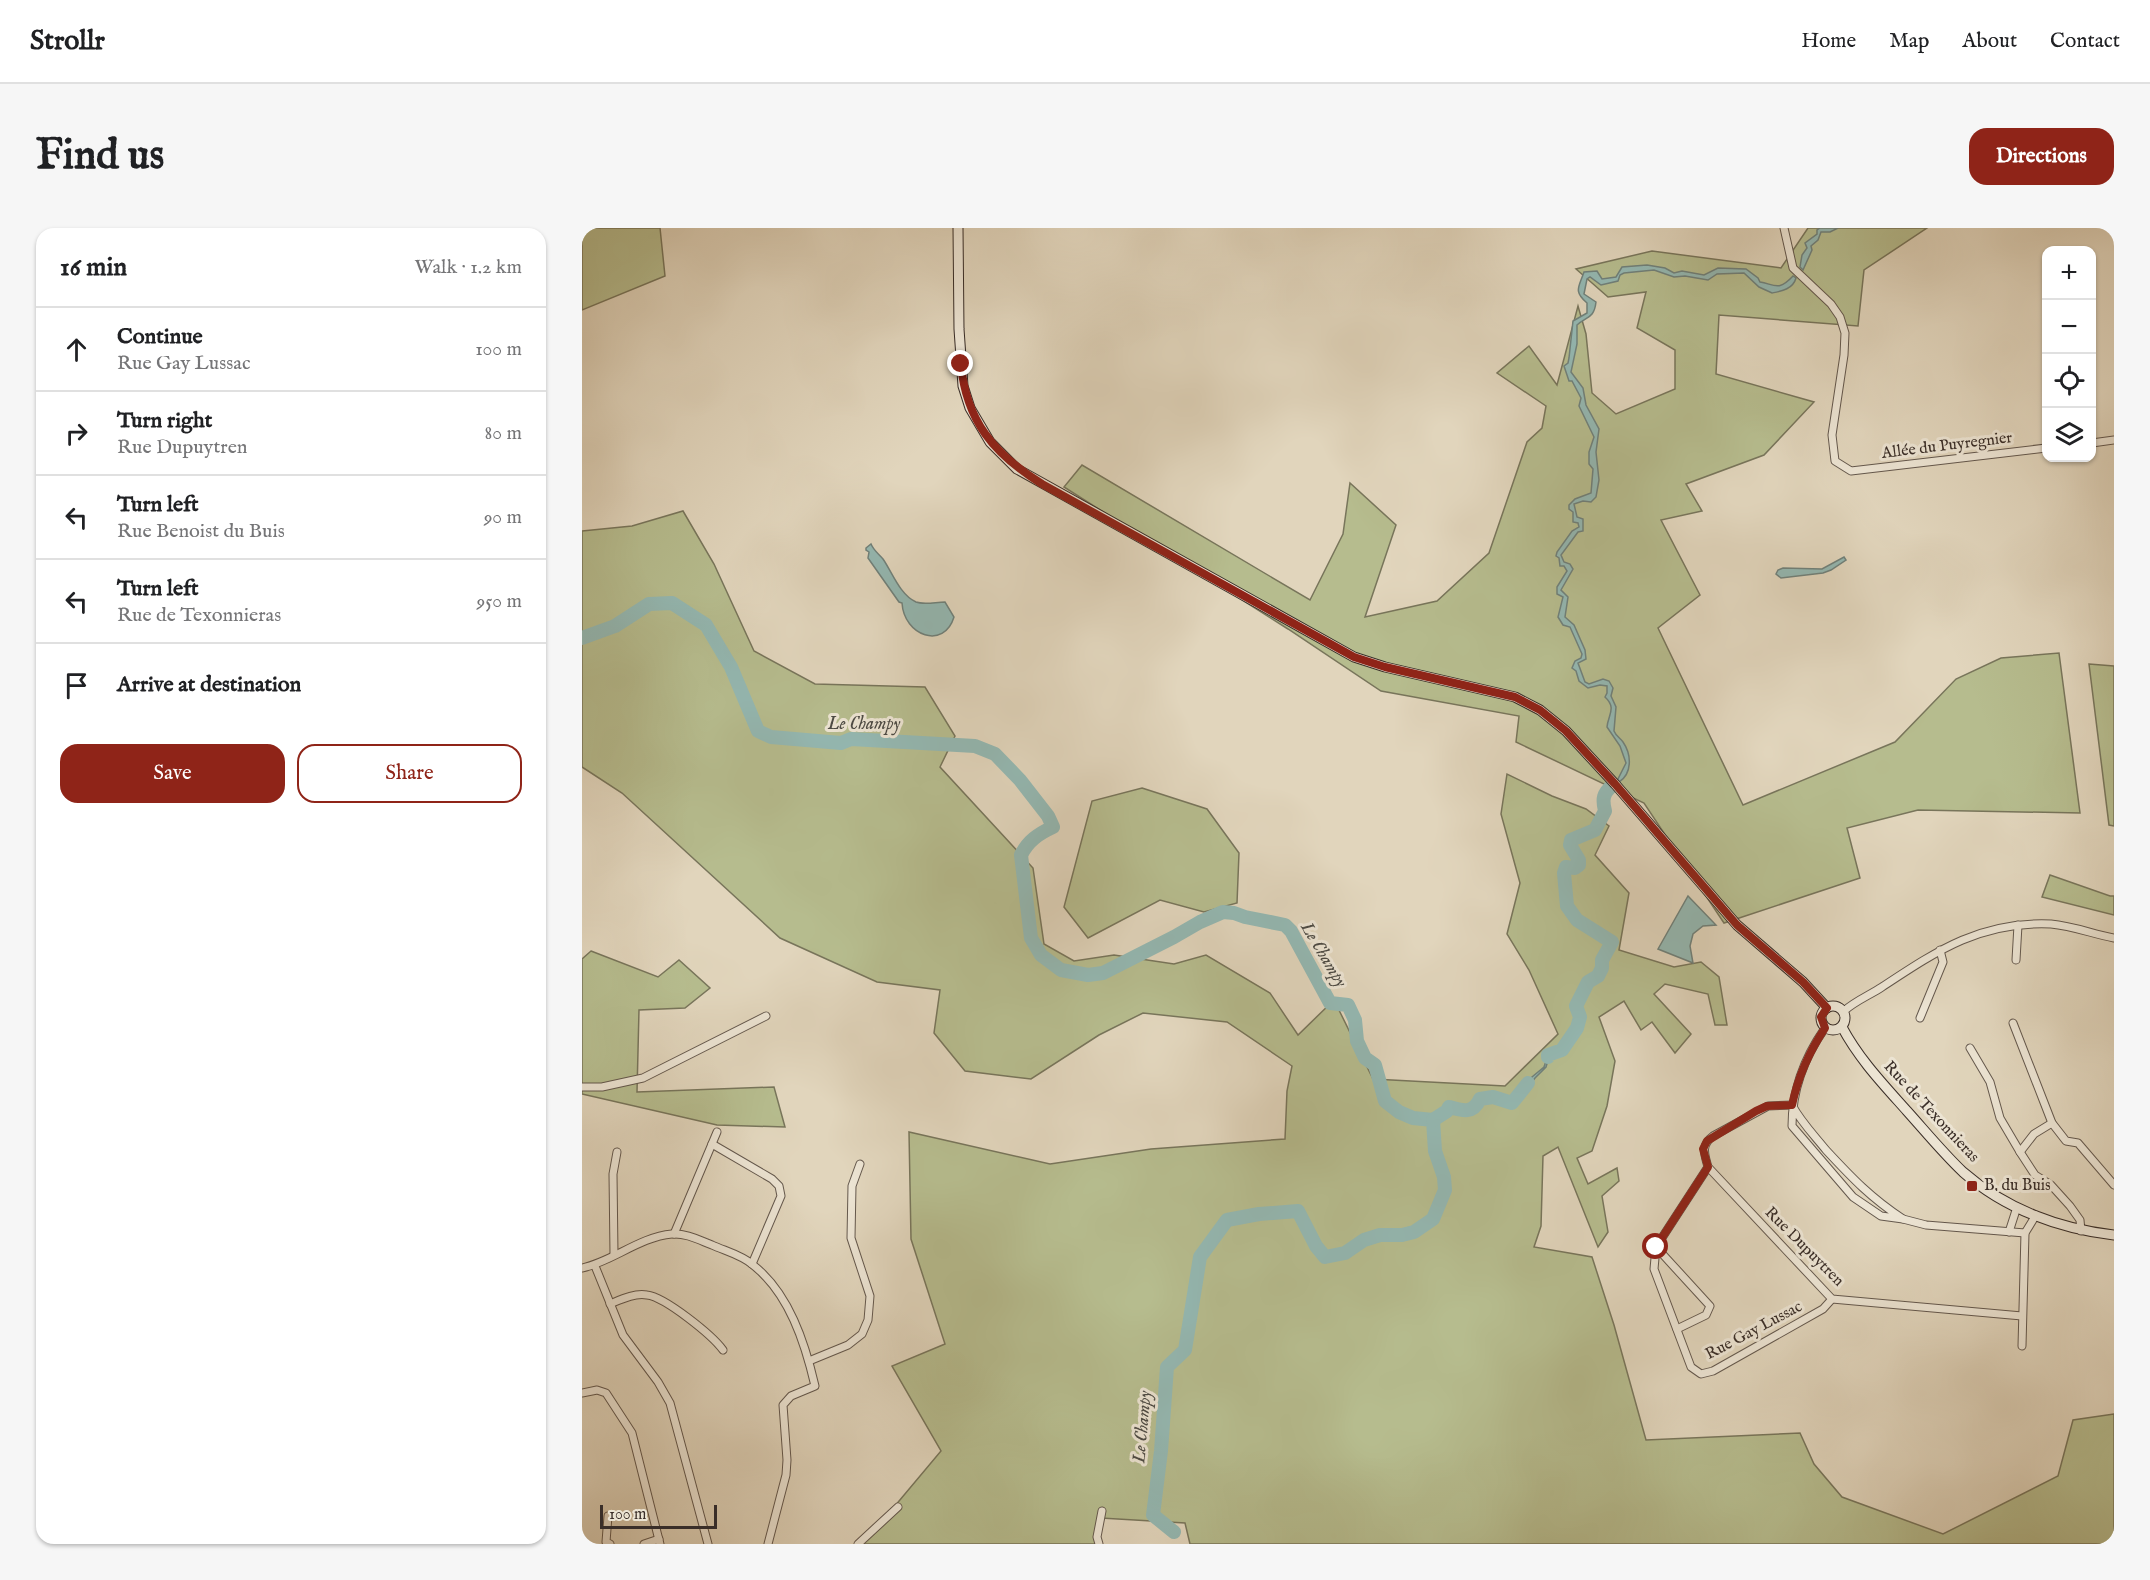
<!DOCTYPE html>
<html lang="en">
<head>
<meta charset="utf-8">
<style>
  :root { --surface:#fff; --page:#f6f6f6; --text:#202124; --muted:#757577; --line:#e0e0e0; --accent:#8f2418 }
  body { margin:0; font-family:"IM FELL English",serif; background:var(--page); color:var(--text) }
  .controls { position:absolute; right:18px; top:18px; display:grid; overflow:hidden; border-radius:12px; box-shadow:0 2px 4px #0004 }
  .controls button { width:54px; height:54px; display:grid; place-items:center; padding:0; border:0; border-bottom:2px solid var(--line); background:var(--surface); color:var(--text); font:30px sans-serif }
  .scale { position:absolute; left:18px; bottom:15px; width:117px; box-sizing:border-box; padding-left:6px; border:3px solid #3a2e28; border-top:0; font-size:16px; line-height:21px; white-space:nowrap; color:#3a2e28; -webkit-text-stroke:4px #ece4d3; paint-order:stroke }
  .stop { position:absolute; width:18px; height:18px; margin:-14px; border:4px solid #8f2418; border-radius:50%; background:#fff }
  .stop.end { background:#8f2418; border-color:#fff; box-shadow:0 2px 6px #0008 }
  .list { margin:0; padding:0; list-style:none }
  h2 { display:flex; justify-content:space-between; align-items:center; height:78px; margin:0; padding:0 24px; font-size:26px }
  h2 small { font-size:20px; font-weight:400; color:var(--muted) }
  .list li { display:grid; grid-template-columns:39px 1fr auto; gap:18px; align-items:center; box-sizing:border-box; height:84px; padding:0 24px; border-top:2px solid var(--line) }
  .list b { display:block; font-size:22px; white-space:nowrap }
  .list p { margin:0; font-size:20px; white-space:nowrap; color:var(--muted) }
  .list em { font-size:20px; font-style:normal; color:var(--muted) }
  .actions { display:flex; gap:12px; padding:18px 24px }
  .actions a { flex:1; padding:14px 0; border:2px solid var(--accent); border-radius:18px; text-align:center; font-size:21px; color:var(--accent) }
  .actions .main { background:var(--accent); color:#fff }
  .icon { flex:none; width:33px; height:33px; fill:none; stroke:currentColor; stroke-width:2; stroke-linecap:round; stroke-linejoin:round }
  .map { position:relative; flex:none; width:1532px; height:1316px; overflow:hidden; border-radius:18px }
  header { display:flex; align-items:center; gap:36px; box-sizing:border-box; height:84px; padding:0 30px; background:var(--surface); border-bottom:2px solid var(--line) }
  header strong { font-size:28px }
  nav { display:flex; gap:33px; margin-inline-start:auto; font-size:21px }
  .intro { display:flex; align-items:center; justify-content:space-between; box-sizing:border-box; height:144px; padding:0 36px }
  h1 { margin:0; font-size:42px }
  .button { padding:15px 27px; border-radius:18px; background:var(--accent); color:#fff; font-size:21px; font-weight:700 }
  main { display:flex; gap:36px; padding:0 36px }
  aside { flex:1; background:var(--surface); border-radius:18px; box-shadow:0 2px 4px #0004 }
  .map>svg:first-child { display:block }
  .green { fill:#b6bc8e; stroke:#78755b; stroke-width:1.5 }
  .water { fill:#94b8b2; stroke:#70817b; stroke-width:1.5 }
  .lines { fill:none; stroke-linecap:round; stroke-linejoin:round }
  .river { stroke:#94b8b2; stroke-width:14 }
  .minor-casing { stroke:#64584d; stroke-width:9 }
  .secondary-casing { stroke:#3a2e28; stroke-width:11 }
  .minor { stroke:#ece4d3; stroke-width:7 }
  .secondary { stroke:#ece4d3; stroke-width:9 }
  .route { stroke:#8f2418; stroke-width:8 }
  .poi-dot { fill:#8f2418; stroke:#ece4d3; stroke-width:2 }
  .labels { text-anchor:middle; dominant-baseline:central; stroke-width:6; stroke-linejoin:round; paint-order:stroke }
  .street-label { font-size:16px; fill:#3a2e28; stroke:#ece4d3 }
  .poi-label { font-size:16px; fill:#3a2e28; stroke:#ece4d3; text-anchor:start }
  .water-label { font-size:18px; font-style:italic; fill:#4c4a44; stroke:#ece4d3 }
</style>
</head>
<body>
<header>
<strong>Strollr</strong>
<nav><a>Home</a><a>Map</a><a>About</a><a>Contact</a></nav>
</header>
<div class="intro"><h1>Find us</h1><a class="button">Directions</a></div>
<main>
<aside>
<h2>16 min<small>Walk · 1.2 km</small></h2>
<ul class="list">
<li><svg class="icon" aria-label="ahead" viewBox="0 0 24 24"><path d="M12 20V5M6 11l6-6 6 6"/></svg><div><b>Continue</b><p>Rue Gay Lussac</p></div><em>100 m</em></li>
<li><svg class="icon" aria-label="right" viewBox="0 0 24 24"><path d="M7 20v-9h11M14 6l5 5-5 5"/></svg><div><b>Turn right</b><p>Rue Dupuytren</p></div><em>80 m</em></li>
<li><svg class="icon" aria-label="left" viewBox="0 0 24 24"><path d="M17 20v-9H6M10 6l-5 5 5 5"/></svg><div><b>Turn left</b><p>Rue Benoist du Buis</p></div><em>90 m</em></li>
<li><svg class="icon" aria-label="left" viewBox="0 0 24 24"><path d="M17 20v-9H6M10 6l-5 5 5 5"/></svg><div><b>Turn left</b><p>Rue de Texonnieras</p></div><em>950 m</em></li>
<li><svg class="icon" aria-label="arrive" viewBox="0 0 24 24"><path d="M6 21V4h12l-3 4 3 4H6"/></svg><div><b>Arrive at destination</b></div></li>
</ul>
<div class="actions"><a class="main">Save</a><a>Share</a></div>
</aside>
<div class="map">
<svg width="1532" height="1316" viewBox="0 0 1532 1316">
  <rect width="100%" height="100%" fill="#e1d5bc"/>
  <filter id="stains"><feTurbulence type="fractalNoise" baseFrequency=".00333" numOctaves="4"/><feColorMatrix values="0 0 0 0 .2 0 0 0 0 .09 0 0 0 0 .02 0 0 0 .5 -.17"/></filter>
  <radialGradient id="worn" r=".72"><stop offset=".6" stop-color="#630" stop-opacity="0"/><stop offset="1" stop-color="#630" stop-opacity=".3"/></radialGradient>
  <g class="green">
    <path d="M0,0H78L83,48L0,82Z"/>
    <path d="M1226,0H1345L1282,42L1276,98L1137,87L1134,146L1232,174L1182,227L1104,256L1120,283L1079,292L1118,367L1076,400L1161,577L1313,514L1374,451L1419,430L1477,425L1498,585L1336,582L1265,600L1278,650L1142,695L1062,575L934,514L937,488L799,463L706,401L482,259L500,237L728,372L761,306L768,255L814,297L783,389L855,373L907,325L945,214L960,200L964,178L915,145L947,118L975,157L996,78L1004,106L1010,165L1034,186L1093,161V122L1055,100L1064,64L1026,69L994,41L1070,23L1199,40Z"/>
    <path d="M101,283L132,336L172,423L233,456L343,459L373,508L358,539L451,640L462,716L492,733L532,727L592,736L624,727L688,765L716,807L752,772L791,851L923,858L976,806L947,742L925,706L938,655L919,586L925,546L970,568L1004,581L1027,598L1013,627L1047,665L1037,722L1092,739L1119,734L1137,749L1145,797H1133L1126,766L1083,756L1072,766L1109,806L1093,825L1070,794L1059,802L1042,773L1017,789L1033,833L1025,878L1010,923L995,930L1006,956L1035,940L1037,953L1020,968L1026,1004L1016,1019L976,919L961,928L959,998L952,1019L1010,1029L1032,1097L1064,1212L1218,1205L1232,1236L1260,1269L1361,1306L1476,1248L1491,1192L1532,1186V1316H608L603,1295L519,1290L514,1316H281L359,1223L310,1138L363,1116L329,1011L327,904L468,936L569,921L703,911L705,863L710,838L645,794L561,785L517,807L449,851L383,843L352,805L358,762L295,754L198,710L40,565L0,539V303L50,298Z"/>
    <path d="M1507,436L1532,438V598L1527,597Z"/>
    <path d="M560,560L625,581L657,625L655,675L622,684L578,672L506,710L482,679L510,573Z"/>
    <path d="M1468,647L1528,668H1532V687L1460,669Z"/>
    <path d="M9,723L76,749L97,732L128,760L103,780L57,782L55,864L192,859L203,899L135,897L0,866V731Z"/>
  </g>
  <g class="water">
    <path d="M1238,0H1256L1248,4H1239L1236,12L1229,18L1230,22L1221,42L1218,39L1220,27L1225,20L1223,15L1235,6V2Z"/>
    <path d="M1065,37L1083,40L1092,45L1100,43L1122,47L1136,40L1164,41L1176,50L1178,54C1194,57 1197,63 1211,48L1214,50C1211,61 1200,63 1190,65L1177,59L1162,45L1135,46L1126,52L1103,48L1092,49L1072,42L1042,45L1038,47L1036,53L1019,57L1008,49L1005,51L1002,66L1014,74C1012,91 1005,88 995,97V116L989,144L1001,160L1004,177L1017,201L1014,224L1017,252L1014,269L1009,274L1001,273L992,276L995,289L1001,291V303L996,304L979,327L982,334L988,336L991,341L979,362L986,369L983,389L992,397L1003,422L1004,431L996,435L1003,454L1007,456L1021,451L1027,453L1031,460L1029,468L1034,479L1032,503C1034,508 1038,510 1041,514C1050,527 1050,546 1037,554L1035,553L1044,535L1038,518L1025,499C1026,487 1035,480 1023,469L1025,465V458L1018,457L1006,460L997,453L994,443L990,440L993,433L999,430L1000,426L988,399L981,397L976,389L981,369L975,366V359L985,343L982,338H978L977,330L974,328L975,324L990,303L997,299L996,295L991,294V284L987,281V277L993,271L1009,265L1011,241L1007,236V224L1012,209L997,178L999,170L990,153H987L982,138L986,135L987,130L991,93L1005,85V75C991,63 997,59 1002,44L1015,43L1020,51L1034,49L1040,39Z"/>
    <path d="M289,316C292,323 297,326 301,331C310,344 318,367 334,374C342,377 354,374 363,374L372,389C362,422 322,408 320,375L317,374L286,330L287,324L284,322V320Z"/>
    <path d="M1262,329L1264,332L1249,342L1241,345L1199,350L1194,346L1196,342L1201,340L1240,341Z"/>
    <path d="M1027,560L1028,562L1023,570L1025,581L1019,591L1016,605L996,611L990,617L999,628L1000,638C995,644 993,644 986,642L984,644C985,653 984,664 986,673C992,697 1031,699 1034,717L1026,720L1019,748L1009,753L1005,760L998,772L996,782L1001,788C997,799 991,816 981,823C977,826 972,826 967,829L964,839L953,850L936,874L929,877L911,871L898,875V880L881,887L868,881L863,888L856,893C849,919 870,940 865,965C864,971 859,981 856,986C842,1016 806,1004 781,1015C770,1020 758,1035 744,1032C737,1031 735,1025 732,1020L734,1017L743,1029H751L792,1009L832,1004L851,991L863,962L862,949L853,923L851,892L865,883L867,879C883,881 888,890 898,871C911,867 918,872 930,875L950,849L962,839L966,827L980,822L984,818L995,800L998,789C991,780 998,762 1006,754C1010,750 1014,750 1017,745C1024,735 1020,725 1030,714C1006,691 986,700 983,658C983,651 981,646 984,639L993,640L997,637V632L988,617L989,612L1013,602L1023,583L1020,572L1023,564Z"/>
    <path d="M1106,668L1134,697L1121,698L1111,706L1108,718L1111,735L1076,721Z"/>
  </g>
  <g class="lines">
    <g class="river">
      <path d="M0,410L33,398L67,376L90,375L124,397L149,439L176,503L189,509L259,515L269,511L393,518L413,526L438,552L466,588L471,599C456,606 446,613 439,627L449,710L459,727L479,742L506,747L521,745L592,709L618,694L641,684L652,685L663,689L703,697L709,703L748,775L766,777L773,792L775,813L783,830L793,837L803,873L817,884L831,890L851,892L853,923L862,949L863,962L851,991L832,1004L820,1007H798L782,1012L763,1025L743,1029L734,1018L716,983L677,986L645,992L618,1029L603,1122L585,1139L579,1223L571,1287L592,1304"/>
      <path d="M966,829V827L980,822L995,800L998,789L994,778L1006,754L1016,748L1020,740V732L1030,714L995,692L985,678L982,645L984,639L993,640L997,637V632L988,617L989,612L1013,602L1023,583C1020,571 1021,565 1031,557"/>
      <path d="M851,892L865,883L867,879C881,883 891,886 898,871L911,869L930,875L946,855"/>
    </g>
    <g class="minor-casing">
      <g id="minor">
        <path d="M1202,0L1211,40L1249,76L1258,89L1263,105L1262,127L1250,207L1253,233L1269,243L1464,220"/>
        <path d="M1510,215L1532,212"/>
        <path d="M1434,732L1436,697"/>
        <path d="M1262,783C1273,773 1288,767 1300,759C1356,722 1399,693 1469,696C1491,698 1511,706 1532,710"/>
        <path d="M1338,790L1361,734L1358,722"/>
        <path d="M1431,795L1470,895L1484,913L1496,915L1532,957"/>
        <path d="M1388,820L1408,854L1418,890L1438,924L1453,947L1469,957L1488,978L1498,992L1499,1003"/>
        <path d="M0,859H20L61,850L184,788"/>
        <path d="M1210,877L1186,878L1131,908C1119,917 1122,925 1126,939L1250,1071L1440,1088"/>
        <path d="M1210,877C1219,894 1232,907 1244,922C1270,950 1289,970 1321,991L1299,988L1271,969L1210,898C1210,862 1222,830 1243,800"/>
        <path d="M130,916L190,951L197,958L199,968L170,1036"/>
        <path d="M1438,924L1452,906L1470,895"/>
        <path d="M1126,939L1074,1019L1072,1041L1109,1139L1119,1146L1131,1143L1241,1081L1250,1071"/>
        <path d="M1321,991L1344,997L1443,1005"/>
        <path d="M1427,1004L1435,979"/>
        <path d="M92,1006L135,904"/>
        <path d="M1074,1019L1128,1078L1124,1087L1095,1101"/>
        <path d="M32,1026L31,946L35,924"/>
        <path d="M13,1038L41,1107L76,1154L88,1175L126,1316"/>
        <path d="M0,1040C30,1034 57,1009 90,1006C104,1005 117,1012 130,1017C143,1023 160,1027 171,1037C207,1065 223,1115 233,1158L209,1168L201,1177L205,1232L204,1247L186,1316"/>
        <path d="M28,1076C40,1071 52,1065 65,1067C83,1069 130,1107 141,1122"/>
        <path d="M1440,1118L1443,1005L1454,987"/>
        <path d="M227,1133L266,1117L280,1106L286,1092L288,1068L269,1010L270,958L278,936"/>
        <path d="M0,1165L15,1162L24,1165L50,1205L78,1316"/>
        <path d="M26,1288L24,1314L28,1316"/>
        <path d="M62,1316L77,1311"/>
        <path d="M276,1316L316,1279"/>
        <path d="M517,1316L515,1309L520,1283"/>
      </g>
    </g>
    <g class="secondary-casing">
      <g id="secondary">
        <path d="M376,0L377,101L381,158L388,180L408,214L435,241L772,429L803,439L933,469L958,482L984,503L1033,556L1155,697L1221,754L1245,780"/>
        <circle cx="1251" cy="790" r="12"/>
        <path d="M1260,799C1277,831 1301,856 1325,883C1343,903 1361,925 1381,944C1423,981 1478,1001 1532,1007"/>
      </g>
    </g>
    <use href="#minor" class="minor"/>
    <use href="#secondary" class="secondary"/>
  </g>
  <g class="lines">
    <path class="route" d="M379,136C384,193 412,226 460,256L772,429L803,439L933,469L958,482L984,503L1033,556L1155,697L1221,754L1245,780L1239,789L1243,800C1227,824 1216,849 1210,877L1185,878L1174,883L1125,913L1121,921L1126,939L1074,1019"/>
  </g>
  <rect class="poi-dot" x="1384" y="952" width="12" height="12" rx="3"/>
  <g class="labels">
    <g class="street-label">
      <text transform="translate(1365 218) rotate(-7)">Allée du Puyregnier</text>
      <text transform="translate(1349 884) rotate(47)">Rue de Texonnieras</text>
      <text transform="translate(1222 1019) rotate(45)">Rue Dupuytren</text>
      <text transform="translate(1172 1103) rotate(-28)">Rue Gay Lussac</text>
    </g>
    <g class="poi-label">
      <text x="1402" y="958">B. du Buis</text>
    </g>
    <g class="water-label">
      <text x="282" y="496">Le Champy</text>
      <text transform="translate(741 727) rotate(59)">Le Champy</text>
      <text transform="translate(561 1199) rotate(-85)">Le Champy</text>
    </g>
  </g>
  <rect width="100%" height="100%" filter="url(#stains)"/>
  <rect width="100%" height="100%" fill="url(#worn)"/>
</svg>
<div class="controls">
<button>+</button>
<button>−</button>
<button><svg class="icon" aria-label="locate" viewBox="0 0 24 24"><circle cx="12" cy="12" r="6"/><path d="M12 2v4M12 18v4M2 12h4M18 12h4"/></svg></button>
<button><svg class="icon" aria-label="layers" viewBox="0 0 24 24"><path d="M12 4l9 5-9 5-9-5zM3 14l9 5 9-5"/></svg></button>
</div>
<div class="scale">100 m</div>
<div class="stop" style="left:1074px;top:1019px"></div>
<div class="stop end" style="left:379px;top:136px"></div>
</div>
</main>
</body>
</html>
